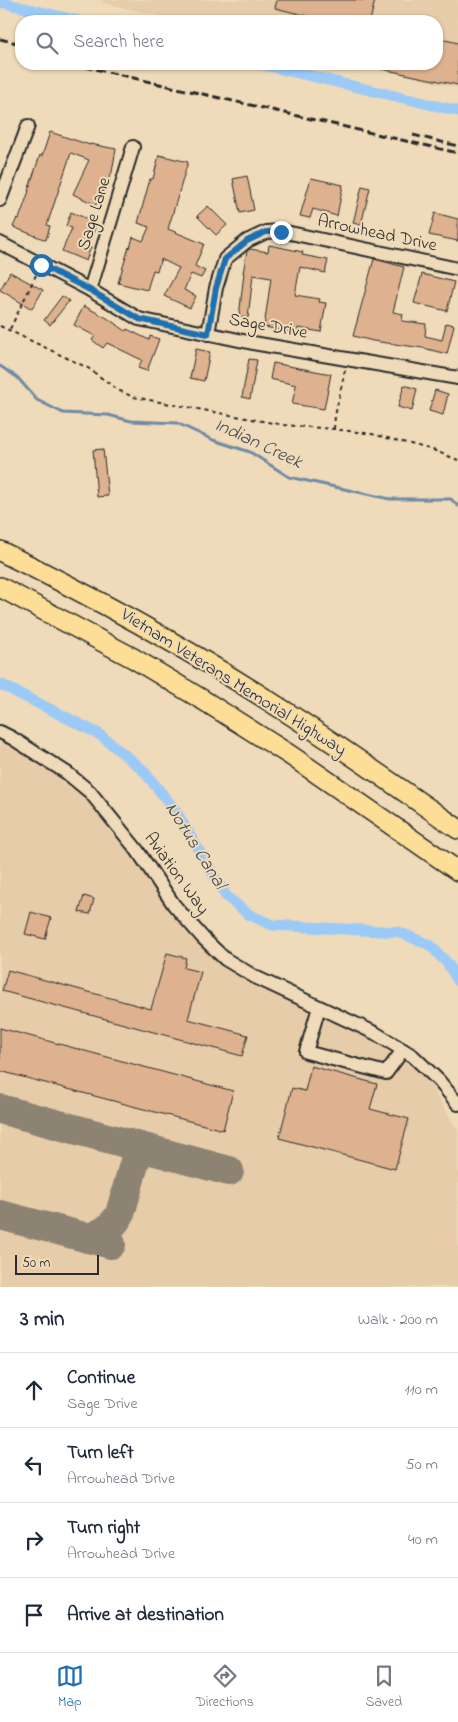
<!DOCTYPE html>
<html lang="en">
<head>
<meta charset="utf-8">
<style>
  :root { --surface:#fff; --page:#f6f6f7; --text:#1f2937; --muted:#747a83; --line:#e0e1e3; --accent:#1f6fb2 }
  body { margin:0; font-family:"Indie Flower",sans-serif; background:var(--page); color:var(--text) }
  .scale { position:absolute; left:15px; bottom:12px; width:84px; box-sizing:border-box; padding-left:5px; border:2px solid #2b2b2b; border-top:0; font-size:14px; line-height:18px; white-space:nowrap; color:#2b2b2b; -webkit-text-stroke:4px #efdbb9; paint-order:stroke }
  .stop { position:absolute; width:15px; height:15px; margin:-11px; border:4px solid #1f6fb2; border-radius:50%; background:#fff }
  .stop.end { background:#1f6fb2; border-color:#fff; box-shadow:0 1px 5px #0008 }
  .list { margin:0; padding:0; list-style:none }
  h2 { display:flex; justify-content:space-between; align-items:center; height:65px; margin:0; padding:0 20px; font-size:21px }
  h2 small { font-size:16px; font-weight:400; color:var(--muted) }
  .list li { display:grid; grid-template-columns:32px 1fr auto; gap:15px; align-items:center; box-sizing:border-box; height:75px; padding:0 20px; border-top:1px solid var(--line) }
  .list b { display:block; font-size:19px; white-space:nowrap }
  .list p { margin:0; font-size:16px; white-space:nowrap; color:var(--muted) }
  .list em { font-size:16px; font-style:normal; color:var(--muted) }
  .icon { flex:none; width:28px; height:28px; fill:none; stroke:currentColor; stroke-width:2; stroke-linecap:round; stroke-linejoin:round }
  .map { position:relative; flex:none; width:458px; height:1287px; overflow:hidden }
  .search { position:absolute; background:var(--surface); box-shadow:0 1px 4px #0004; left:15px; right:15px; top:15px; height:55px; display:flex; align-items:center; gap:12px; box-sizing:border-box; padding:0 18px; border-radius:20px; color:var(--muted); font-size:19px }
  .sheet { height:365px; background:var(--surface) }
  nav { display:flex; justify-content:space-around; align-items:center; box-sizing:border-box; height:70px; border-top:1px solid var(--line); background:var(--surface); font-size:14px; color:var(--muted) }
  nav a { display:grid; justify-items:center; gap:2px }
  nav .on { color:var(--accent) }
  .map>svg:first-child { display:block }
  .built { fill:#e6cca9 }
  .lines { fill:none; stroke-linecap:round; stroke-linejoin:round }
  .stream { stroke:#6f8aa5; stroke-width:3 }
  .canal { stroke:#9ccaf7; stroke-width:11 }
  .taxiway { stroke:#8d8372; stroke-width:30 }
  .building { fill:#deb28f; stroke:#2b2b2b }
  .minor-casing { stroke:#2b2b2b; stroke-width:16 }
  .highway-casing { stroke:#2b2b2b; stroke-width:22 }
  .path { stroke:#2b2b2b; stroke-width:2; stroke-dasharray:4 4; stroke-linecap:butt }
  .minor { stroke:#efdbb9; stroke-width:12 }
  .highway { stroke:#fcde96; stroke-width:19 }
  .rail { stroke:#2b2b2b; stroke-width:3; stroke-dasharray:8 4; stroke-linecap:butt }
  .route { stroke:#1f6fb2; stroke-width:6 }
  .labels { text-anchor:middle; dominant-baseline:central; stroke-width:4; stroke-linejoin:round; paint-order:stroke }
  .street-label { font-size:18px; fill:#2b2b2b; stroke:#efdbb9 }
  .water-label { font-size:19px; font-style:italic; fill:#424b54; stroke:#efdbb9 }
</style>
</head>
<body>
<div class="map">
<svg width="458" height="1287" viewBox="0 0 458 1287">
  <rect width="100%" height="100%" fill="#efdbb9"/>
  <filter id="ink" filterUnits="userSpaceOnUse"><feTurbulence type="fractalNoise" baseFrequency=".02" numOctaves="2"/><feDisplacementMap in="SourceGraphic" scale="10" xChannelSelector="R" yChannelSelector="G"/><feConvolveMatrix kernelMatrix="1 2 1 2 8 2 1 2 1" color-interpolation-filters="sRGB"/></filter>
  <g filter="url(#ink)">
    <g class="built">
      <path d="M102,0H458V88L358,64H437V21H182L100,2Z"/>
      <path d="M0,732L67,773L137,850L225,959L413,1056L458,1131V1287H0Z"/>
    </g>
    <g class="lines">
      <path class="stream" d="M0,366L17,377L37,400L63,413L108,415L131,421L177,423L213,440L250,452L289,477L390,499H451L458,506"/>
      <g class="canal">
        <path d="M0,2L79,21"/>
        <path d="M260,64L458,111"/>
        <path d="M0,684L99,734L142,769L175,810L226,896L248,914L272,925L398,932L430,945L448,964L458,981"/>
      </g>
      <g class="taxiway">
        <path d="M0,1109L229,1171"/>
        <path d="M0,1215L111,1244"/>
        <path d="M88,1238C103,1233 112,1228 120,1214L138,1150"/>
      </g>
    </g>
    <g class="building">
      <path d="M277,0H375L370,21H328L275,8Z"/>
      <path d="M437,38L458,43V85L377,68L378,64H437Z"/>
      <path d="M50,132L90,145V144L116,149L112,172L96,205L73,194L89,160L71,153L47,225L50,226L46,240L13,227L17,218L19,219L29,191H28L40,155L42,156Z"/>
      <path d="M159,155L188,162L168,229L204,244L195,266L205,271L201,278L191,274L184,290L196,296L190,308L164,296L179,268L161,259L157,271L153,270L147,290L118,283L129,247L130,248L133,237L143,241L149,227L138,223L150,179H153Z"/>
      <path d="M247,176L254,210L240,213L233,179Z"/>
      <path d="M311,178L343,185L337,216L313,209L310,218L300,216Z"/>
      <path d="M362,186L370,188L361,225L353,223Z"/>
      <path d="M208,206L227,225L216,235L197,216Z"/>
      <path d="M71,212L97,223L88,246L91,247L86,261L62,251L72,228L66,226Z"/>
      <path d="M435,213L458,219V241L429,235Z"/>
      <path d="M269,245L303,252L302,255L328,260L325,273L300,267L295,295L320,299L319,302L326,303L321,332L298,328V333L264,327L271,278L253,275L248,318L239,317L244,273H243L247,251L250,249L268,252Z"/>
      <path d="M374,259L404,267L393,312L403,314L402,321L426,324L425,336L442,340L446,323L454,325L447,354L423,348L373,341L353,336Z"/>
      <path d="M10,272L43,290L32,309L0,290Z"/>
      <path d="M422,274L454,282L447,311L414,303Z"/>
      <path d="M62,296L69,301L50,325L44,320Z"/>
      <path d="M84,306L107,318L126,331L127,329L149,340L150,336L159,339L147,371L138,368L142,360L107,343L103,348L92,340L95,336L74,325Z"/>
      <path d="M196,349L210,352L204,381L190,378Z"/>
      <path d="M249,359L257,360L250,399L242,397Z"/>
      <path d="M273,363L331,374L324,409L292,404L296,385L270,379Z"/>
      <path d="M404,385L417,389L412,411L398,407Z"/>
      <path d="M435,390L448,394L443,415L429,411Z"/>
      <path d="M103,449L108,496L97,497L93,450Z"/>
      <path d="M84,896L94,899L90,914L79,912Z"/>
      <path d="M31,912L51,918L45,939L25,934Z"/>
      <path d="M167,953L186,958L184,968L201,972L188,1019L248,1035L242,1056L2,991L8,970L151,1009Z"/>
      <path d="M0,1028L233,1091L223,1130L0,1071Z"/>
      <path d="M311,1066L377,1084L370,1109L409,1119L395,1169L279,1138L292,1088L305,1091Z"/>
    </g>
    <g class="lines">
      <g class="minor-casing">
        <g id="minor">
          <path d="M0,200L28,126"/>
          <path d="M0,243L90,290L139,319L253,343L458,378"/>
          <path d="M90,290L133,147"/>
          <path d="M208,334L216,288L225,259L247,241L266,232L281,231L458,269"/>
          <path d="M0,732L12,738L67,773L90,792L137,850L174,905L203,938L225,959L255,977L375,1033L413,1056L439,1081L458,1104"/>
          <path d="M319,1007L306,1052L386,1073L403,1050"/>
        </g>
      </g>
      <g class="highway-casing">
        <g id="highway">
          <path d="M0,551C96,598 190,650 280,708C340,746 399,788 458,829"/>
          <path d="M0,587L133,658L203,700L290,755L458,871"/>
        </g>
      </g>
      <g class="path">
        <path d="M0,326L88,368L118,390L133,397L284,425L334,429L372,434L433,450L458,460"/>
        <path d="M10,329L36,275"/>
        <path d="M334,429L335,416L345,370"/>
      </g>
      <use href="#minor" class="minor"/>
      <use href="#highway" class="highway"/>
      <g class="rail">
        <path d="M0,39L21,44"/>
        <path d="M73,64L458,153"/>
        <path d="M413,135L458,146"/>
      </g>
    </g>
  </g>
  <g class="lines" filter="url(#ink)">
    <path class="route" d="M41,265L90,290L139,319L208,334L216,288L225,259L247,241L266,232H281"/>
  </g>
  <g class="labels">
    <g class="street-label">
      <text transform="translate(95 214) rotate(-73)">Sage Lane</text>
      <text transform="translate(377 234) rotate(12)">Arrowhead Drive</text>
      <text transform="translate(268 327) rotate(10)">Sage Drive</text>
      <text transform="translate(233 683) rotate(32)">Vietnam Veterans Memorial Highway</text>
      <text transform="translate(176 874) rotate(54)">Aviation Way</text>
    </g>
    <g class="water-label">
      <text transform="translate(258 444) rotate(25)">Indian Creek</text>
      <text transform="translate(195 846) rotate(58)">Notus Canal</text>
    </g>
  </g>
</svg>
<div class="scale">50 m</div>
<div class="stop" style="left:41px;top:265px"></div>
<div class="stop end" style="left:281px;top:232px"></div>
<div class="search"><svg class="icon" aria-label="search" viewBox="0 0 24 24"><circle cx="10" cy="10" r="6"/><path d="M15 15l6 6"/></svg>Search here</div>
</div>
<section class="sheet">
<h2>3 min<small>Walk · 200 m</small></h2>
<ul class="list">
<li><svg class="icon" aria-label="ahead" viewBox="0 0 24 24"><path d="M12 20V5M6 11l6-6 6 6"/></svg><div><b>Continue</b><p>Sage Drive</p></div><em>110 m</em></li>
<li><svg class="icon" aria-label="left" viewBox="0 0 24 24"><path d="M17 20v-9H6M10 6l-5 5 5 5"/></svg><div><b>Turn left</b><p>Arrowhead Drive</p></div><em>50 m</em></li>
<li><svg class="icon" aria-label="right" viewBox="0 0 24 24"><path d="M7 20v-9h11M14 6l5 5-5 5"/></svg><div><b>Turn right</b><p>Arrowhead Drive</p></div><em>40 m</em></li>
<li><svg class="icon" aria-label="arrive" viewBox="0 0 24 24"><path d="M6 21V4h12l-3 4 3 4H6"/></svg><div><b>Arrive at destination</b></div></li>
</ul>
</section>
<nav>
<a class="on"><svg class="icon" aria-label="map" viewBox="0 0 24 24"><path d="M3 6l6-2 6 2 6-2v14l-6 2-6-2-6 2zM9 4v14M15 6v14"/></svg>Map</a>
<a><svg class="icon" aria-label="directions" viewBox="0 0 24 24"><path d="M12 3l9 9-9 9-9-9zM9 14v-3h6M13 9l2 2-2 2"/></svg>Directions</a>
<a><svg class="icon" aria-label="saved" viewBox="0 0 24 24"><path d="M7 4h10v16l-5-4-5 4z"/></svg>Saved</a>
</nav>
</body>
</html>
